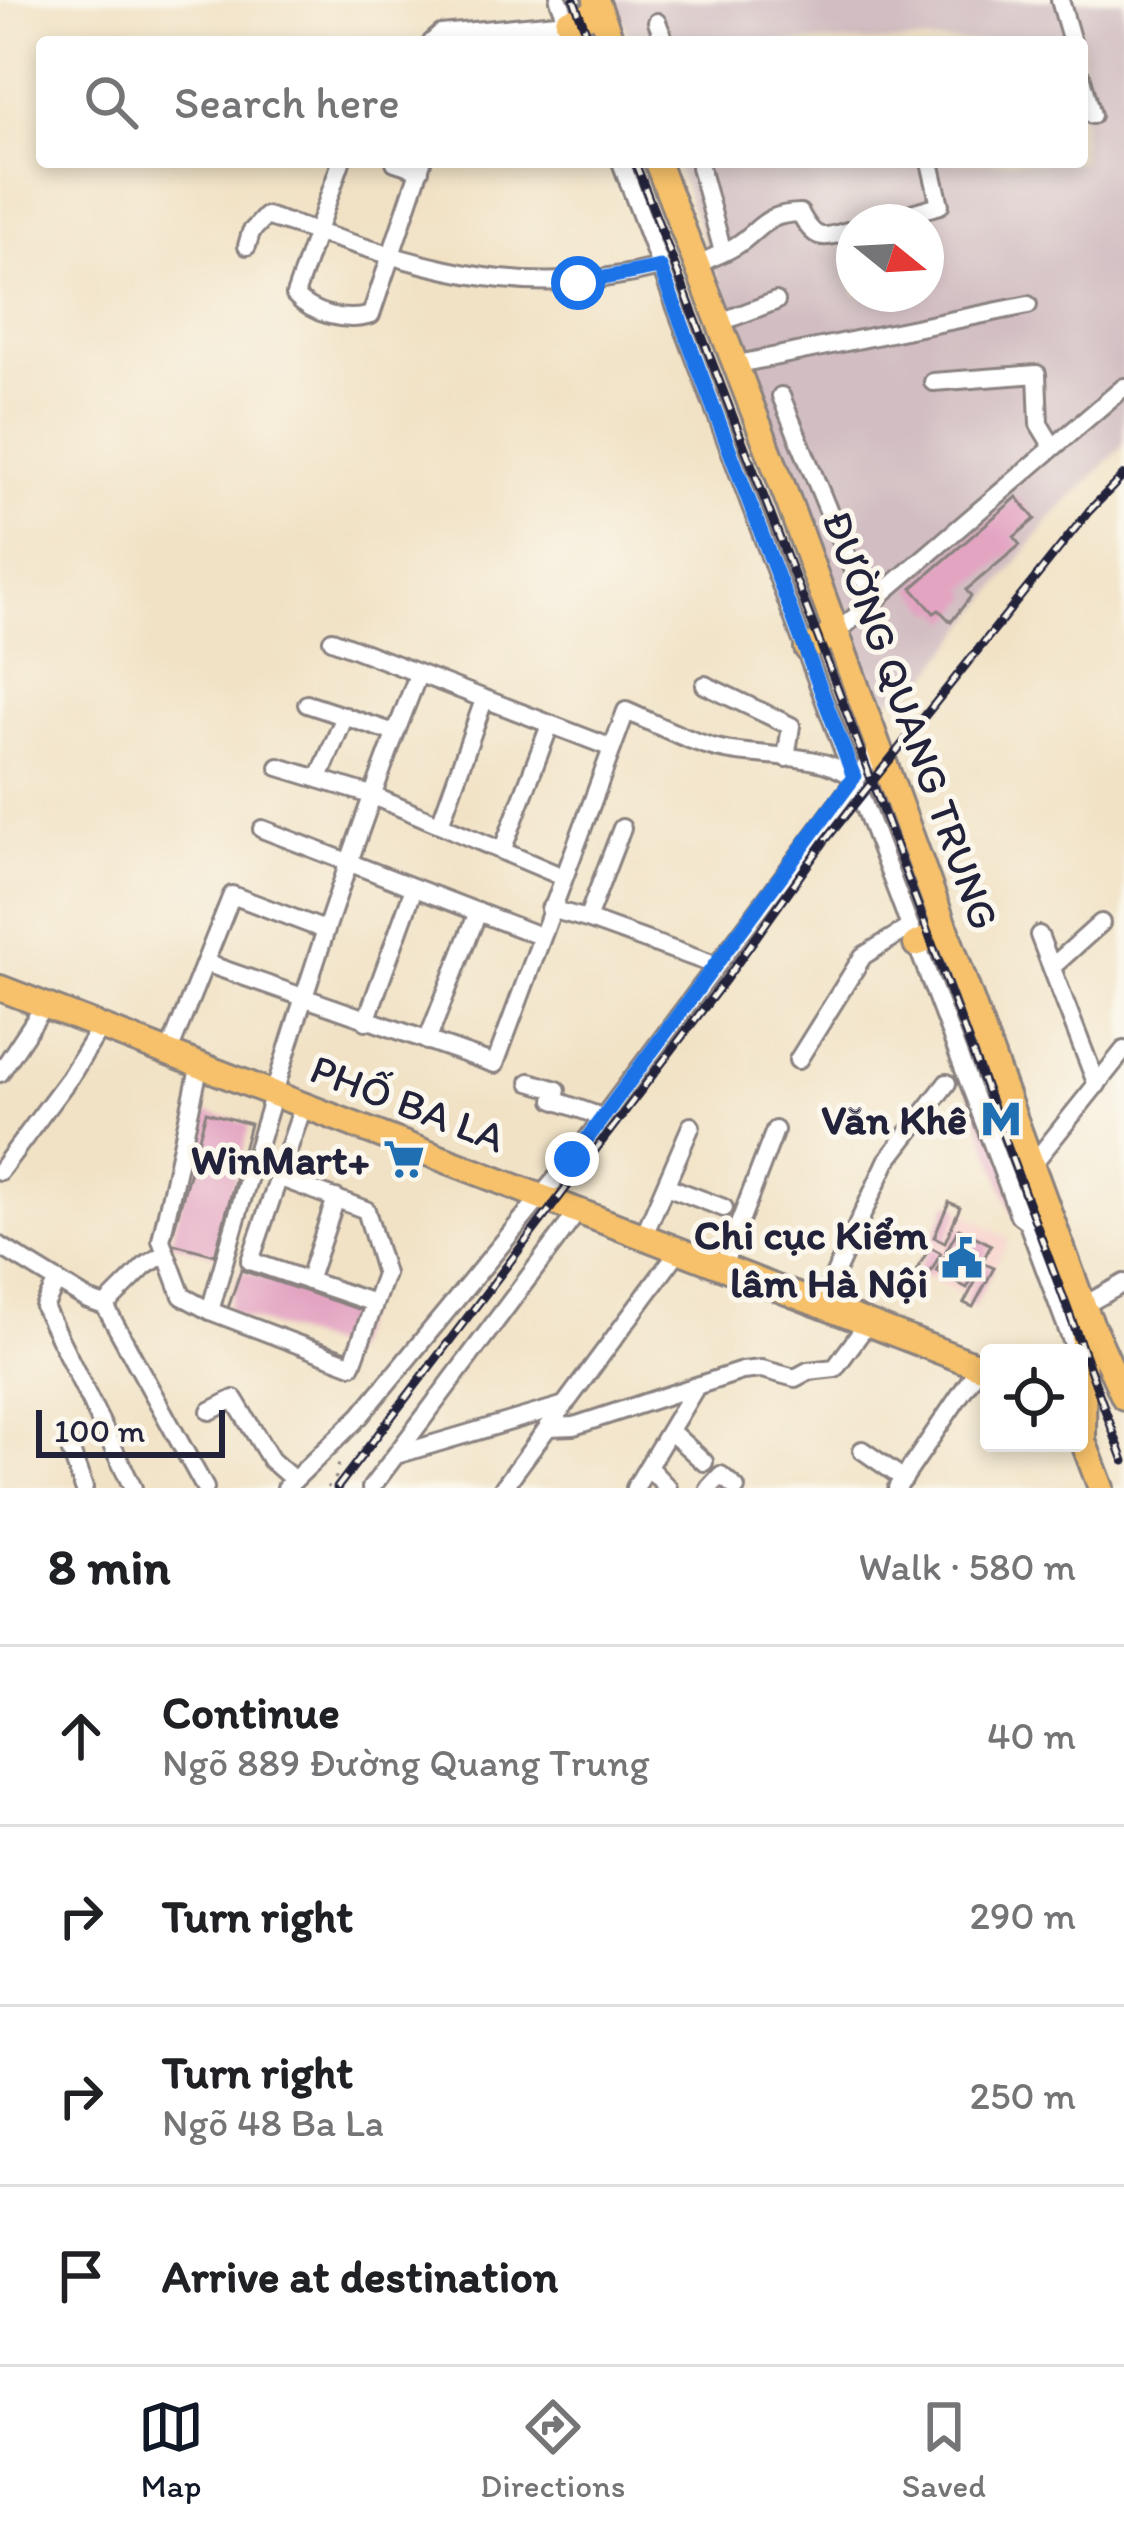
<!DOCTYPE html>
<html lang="en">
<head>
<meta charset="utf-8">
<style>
  :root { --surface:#fff; --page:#f2f2f2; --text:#202124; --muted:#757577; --line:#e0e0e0; --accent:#111827 }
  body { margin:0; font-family:Itim,sans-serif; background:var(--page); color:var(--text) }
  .controls { position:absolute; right:36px; bottom:36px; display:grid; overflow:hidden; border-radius:12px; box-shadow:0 6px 18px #0003 }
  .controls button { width:108px; height:108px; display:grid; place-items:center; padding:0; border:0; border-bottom:3px solid var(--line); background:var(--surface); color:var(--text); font:60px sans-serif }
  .compass { position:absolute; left:836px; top:204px; width:108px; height:108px; border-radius:50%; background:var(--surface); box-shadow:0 6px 18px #0003; rotate:108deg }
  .scale { position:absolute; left:36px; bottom:30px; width:189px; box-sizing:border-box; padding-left:12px; border:6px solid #22223b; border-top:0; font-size:33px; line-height:42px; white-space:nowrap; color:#22223b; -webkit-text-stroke:9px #fbf7ec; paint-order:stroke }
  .stop { position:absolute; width:36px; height:36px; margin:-27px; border:9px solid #1a73e8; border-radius:50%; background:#fff }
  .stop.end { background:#1a73e8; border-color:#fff; box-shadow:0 3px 12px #0008 }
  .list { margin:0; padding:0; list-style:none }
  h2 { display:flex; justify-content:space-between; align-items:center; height:156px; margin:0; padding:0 48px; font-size:51px }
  h2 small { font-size:39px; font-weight:400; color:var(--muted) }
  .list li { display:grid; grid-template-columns:78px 1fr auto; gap:36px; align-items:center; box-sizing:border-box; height:180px; padding:0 48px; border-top:3px solid var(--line) }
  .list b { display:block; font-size:45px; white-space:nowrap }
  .list p { margin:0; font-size:39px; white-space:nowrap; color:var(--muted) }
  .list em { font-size:39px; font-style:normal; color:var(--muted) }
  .icon { flex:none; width:66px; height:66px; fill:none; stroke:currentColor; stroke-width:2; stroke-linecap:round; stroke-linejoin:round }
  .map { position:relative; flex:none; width:1124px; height:1488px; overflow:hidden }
  .search { position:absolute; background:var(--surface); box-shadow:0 6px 18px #0003; left:36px; right:36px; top:36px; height:132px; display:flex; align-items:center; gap:30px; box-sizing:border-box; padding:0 42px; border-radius:12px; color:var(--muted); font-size:45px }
  .sheet { height:876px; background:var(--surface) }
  nav { display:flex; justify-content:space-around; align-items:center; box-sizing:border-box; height:168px; border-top:3px solid var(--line); background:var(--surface); font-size:33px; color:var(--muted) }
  nav a { display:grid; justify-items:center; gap:6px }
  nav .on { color:var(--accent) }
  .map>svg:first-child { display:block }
  .built { fill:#f7d0ca }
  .industrial { fill:#d2bec2; fill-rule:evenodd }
  .building { fill:#e3a4c2 }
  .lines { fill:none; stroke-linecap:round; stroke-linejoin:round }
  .minor-casing { stroke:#8a8280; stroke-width:22 }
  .highway-casing { stroke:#8a8280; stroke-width:30 }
  .path { stroke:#8a8280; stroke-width:3; stroke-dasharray:3 9; stroke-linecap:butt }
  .minor { stroke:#fff; stroke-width:16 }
  .highway { stroke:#f6c16b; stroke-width:24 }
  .rail-casing { stroke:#22223b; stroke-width:9 }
  .rail { stroke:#fbf7ec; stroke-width:4.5; stroke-dasharray:14; stroke-linecap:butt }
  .route { stroke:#1a73e8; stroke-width:15 }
  .labels { text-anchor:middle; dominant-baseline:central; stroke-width:10; stroke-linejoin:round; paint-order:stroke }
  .street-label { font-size:42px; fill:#22223b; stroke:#fbf7ec }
  .poi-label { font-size:42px; font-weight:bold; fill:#22223b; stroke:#fbf7ec; text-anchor:end }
</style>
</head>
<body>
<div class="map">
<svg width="1124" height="1488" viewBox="0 0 1124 1488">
  <rect width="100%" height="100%" fill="#fbf7ec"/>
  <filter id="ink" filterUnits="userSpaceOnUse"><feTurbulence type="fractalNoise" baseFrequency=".00833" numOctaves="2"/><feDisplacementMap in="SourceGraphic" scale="24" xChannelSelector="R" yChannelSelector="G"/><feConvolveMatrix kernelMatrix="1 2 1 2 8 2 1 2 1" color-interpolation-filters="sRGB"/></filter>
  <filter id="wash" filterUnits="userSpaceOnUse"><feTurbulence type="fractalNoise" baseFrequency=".004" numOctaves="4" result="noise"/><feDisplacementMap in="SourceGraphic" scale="48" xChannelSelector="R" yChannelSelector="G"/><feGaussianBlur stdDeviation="2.7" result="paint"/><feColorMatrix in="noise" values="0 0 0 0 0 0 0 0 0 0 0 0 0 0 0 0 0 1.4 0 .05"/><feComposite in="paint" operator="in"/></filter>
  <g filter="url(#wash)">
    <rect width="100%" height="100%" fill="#f1e2c5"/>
    <path class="built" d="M949,1202L1009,1240L973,1307L964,1303L966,1297L916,1271Z"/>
    <path class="industrial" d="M615,0H1124V445L1051,518L921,686L875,705L675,162H1082V42H631ZM854,222H926V294H854Z"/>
    <g id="blocks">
      <g class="building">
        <path d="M1017,497L1035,519L1014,537L1020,545L966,590L971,596L951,622L939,610L934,613L912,588Z"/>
        <path d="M989,1023L1054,1200L1013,1215L949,1038Z"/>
        <path d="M206,1112L250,1124L215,1255L170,1243Z"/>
        <path d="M949,1202L960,1207L945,1242L934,1237Z"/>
        <path d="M959,1228L991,1245L979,1268L946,1251Z"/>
        <path d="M930,1247L941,1253L928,1277L916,1271Z"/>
        <path d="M944,1257L975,1274L967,1288L936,1271Z"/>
        <path d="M985,1264L994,1268L973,1307L964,1303Z"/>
        <path d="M241,1270L364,1311L350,1352L227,1311Z"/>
      </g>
    </g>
  </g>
  <g filter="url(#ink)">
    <use href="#blocks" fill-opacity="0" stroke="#8a8280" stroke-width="3"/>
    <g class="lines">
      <g class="minor-casing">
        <g id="minor">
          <path d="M559,0L576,42"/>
          <path d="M1060,0L1072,42"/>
          <path d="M657,22L665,42"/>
          <path d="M432,42L441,34L568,22"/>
          <path d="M1082,78L1092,115"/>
          <path d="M341,162L295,295C312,314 346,323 371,315L422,162"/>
          <path d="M395,162L420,170"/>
          <path d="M621,162L1019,1215L1027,1221L1076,1352"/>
          <path d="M700,167L723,252"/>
          <path d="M879,222L940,205L930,162"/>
          <path d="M247,246L251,232L266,216C408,260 509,306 660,267"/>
          <path d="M696,265C710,258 728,252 740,243C763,226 766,214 800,213C817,244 823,238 854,229"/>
          <path d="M718,323L776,301"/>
          <path d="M733,365L1028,305"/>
          <path d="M933,382L1037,374L1039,424L1053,447"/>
          <path d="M781,396L851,566L879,597"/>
          <path d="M836,633L1124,387"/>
          <path d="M332,640L612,748"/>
          <path d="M705,685L791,726L786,758"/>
          <path d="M307,704L395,733"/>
          <path d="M279,767L371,795L563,877"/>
          <path d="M319,778L345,716"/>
          <path d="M440,824L484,700"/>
          <path d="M262,829L540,936"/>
          <path d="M502,851L550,725"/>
          <path d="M550,909L587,919L622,828"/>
          <path d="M587,919L715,965"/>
          <path d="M1039,935L1097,1085"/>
          <path d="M205,963L495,1064L626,711C652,722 679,737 706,745C754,761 812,748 853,777"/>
          <path d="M1052,967L1101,923"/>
          <path d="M366,1021L414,888"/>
          <path d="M427,1041L478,912"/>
          <path d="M169,1052L232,895L325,930"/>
          <path d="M798,1060L863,956L910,927"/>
          <path d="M200,1064L161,1240L182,1296L210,1311L352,1365L385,1274L366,1210L278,1177"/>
          <path d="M0,1073L45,1005"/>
          <path d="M530,1082L557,1090L554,1100L602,1117"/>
          <path d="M304,1104L250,1261L374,1303"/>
          <path d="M1032,1165L1124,1050"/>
          <path d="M0,1171L70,1077L101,1026"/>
          <path d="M666,1186L724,1208"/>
          <path d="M644,1235L691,1126"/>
          <path d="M0,1246L88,1300L105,1306L205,1488"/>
          <path d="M723,1266L775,1130"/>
          <path d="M57,1281L44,1307L133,1488"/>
          <path d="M308,1281L336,1198"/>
          <path d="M821,1304L887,1161L947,1083"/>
          <path d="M105,1306L145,1266L163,1255"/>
          <path d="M1083,1306L1124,1283"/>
          <path d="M210,1311C271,1096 336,883 418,675"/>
          <path d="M210,1411L234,1399L271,1460L294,1480"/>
          <path d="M548,1427L574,1426L742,1371L762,1369L795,1378L808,1371L835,1368L868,1323"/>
          <path d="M670,1431L704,1462"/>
          <path d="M68,1443L84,1488"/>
          <path d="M862,1450L904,1479"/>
          <path d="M396,1455L565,1405"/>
          <path d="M648,1467L668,1488"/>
          <path d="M286,1488L360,1416L572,1159L878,750"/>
          <path d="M371,1488L579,1210"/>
          <path d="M503,1488L680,1249"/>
          <path d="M635,1488L694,1390"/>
          <path d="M709,1488L721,1475L736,1488"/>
          <path d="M897,1488L979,1367"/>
        </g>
      </g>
      <g class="highway-casing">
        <g id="highway">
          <path d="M596,0L612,42"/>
          <path d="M568,22L600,12"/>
          <path d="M657,162L789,503L1084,1308L1124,1397"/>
          <path d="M807,648L836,633"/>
          <path d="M916,944L947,931"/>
          <path d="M0,988L989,1370"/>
          <path d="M1084,1317L1083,1441L1101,1488"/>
        </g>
      </g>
      <path class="path" d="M327,1488L336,1477L340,1458"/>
      <use href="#minor" class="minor"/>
      <use href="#highway" class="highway"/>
      <g class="rail-casing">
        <g id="rail">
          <path d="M574,0L590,42"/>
          <path d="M635,162L835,682L1124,1461"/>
          <path d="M337,1488L726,979L824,842L1089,511L1124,475"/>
        </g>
      </g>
      <use href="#rail" class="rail"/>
    </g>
  </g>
  <g class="lines" filter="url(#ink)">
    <path class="route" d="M572,1159L854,777L660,267L578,283"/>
  </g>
  <defs>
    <g id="metro-bare" transform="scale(3.24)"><path d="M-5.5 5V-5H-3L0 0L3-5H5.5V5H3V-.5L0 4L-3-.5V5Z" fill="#1f6fb2" stroke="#fbf7ec" stroke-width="2.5" paint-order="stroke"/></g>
    <g id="supermarket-bare" transform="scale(3.24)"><path d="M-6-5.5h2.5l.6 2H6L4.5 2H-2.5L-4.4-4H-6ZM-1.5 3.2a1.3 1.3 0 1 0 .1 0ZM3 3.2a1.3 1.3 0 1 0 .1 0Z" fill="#1f6fb2" stroke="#fbf7ec" stroke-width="2.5" paint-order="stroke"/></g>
    <g id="civic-bare" transform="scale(3.24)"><path d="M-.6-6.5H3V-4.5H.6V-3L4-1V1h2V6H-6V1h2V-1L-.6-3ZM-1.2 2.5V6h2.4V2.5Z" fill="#1f6fb2" stroke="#fbf7ec" stroke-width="2.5" paint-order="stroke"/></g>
  </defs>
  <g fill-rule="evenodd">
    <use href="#metro-bare" x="1001" y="1119"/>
    <use href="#supermarket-bare" x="404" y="1159"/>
    <use href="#civic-bare" x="962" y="1258"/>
  </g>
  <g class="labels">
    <g class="street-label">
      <text transform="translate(911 720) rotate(70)">ĐƯỜNG QUANG TRUNG</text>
      <text transform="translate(408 1103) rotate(21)">PHỐ BA LA</text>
    </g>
    <g class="poi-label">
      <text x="967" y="1119">Văn Khê</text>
      <text x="370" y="1159">WinMart+</text>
      <text x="928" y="1234">Chi cục Kiểm<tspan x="928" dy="48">lâm Hà Nội</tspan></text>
    </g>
  </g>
</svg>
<div class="controls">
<button><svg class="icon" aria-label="locate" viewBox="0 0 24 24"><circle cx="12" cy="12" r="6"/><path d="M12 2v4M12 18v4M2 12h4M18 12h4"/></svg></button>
</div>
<svg class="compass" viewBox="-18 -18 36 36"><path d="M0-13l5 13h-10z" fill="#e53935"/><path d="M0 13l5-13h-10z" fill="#757577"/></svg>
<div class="scale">100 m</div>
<div class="stop" style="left:578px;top:283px"></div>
<div class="stop end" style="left:572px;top:1159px"></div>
<div class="search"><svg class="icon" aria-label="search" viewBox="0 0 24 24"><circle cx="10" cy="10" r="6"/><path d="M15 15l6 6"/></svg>Search here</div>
</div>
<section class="sheet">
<h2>8 min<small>Walk · 580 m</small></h2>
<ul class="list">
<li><svg class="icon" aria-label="ahead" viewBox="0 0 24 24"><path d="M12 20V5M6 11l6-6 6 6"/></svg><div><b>Continue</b><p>Ngõ 889 Đường Quang Trung</p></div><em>40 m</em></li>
<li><svg class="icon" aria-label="right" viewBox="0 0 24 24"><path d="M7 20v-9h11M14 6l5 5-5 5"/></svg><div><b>Turn right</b></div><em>290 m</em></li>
<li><svg class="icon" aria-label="right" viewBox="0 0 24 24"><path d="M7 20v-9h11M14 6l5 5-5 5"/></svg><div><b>Turn right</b><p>Ngõ 48 Ba La</p></div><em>250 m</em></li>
<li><svg class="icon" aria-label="arrive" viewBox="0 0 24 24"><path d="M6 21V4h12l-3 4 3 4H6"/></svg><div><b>Arrive at destination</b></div></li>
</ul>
</section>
<nav>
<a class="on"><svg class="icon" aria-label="map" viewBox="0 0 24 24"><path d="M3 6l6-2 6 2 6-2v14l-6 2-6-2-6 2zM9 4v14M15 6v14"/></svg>Map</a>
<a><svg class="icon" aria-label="directions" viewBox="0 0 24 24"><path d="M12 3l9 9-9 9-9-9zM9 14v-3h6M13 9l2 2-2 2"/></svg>Directions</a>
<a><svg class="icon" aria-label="saved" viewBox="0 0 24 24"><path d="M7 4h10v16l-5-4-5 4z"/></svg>Saved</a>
</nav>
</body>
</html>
